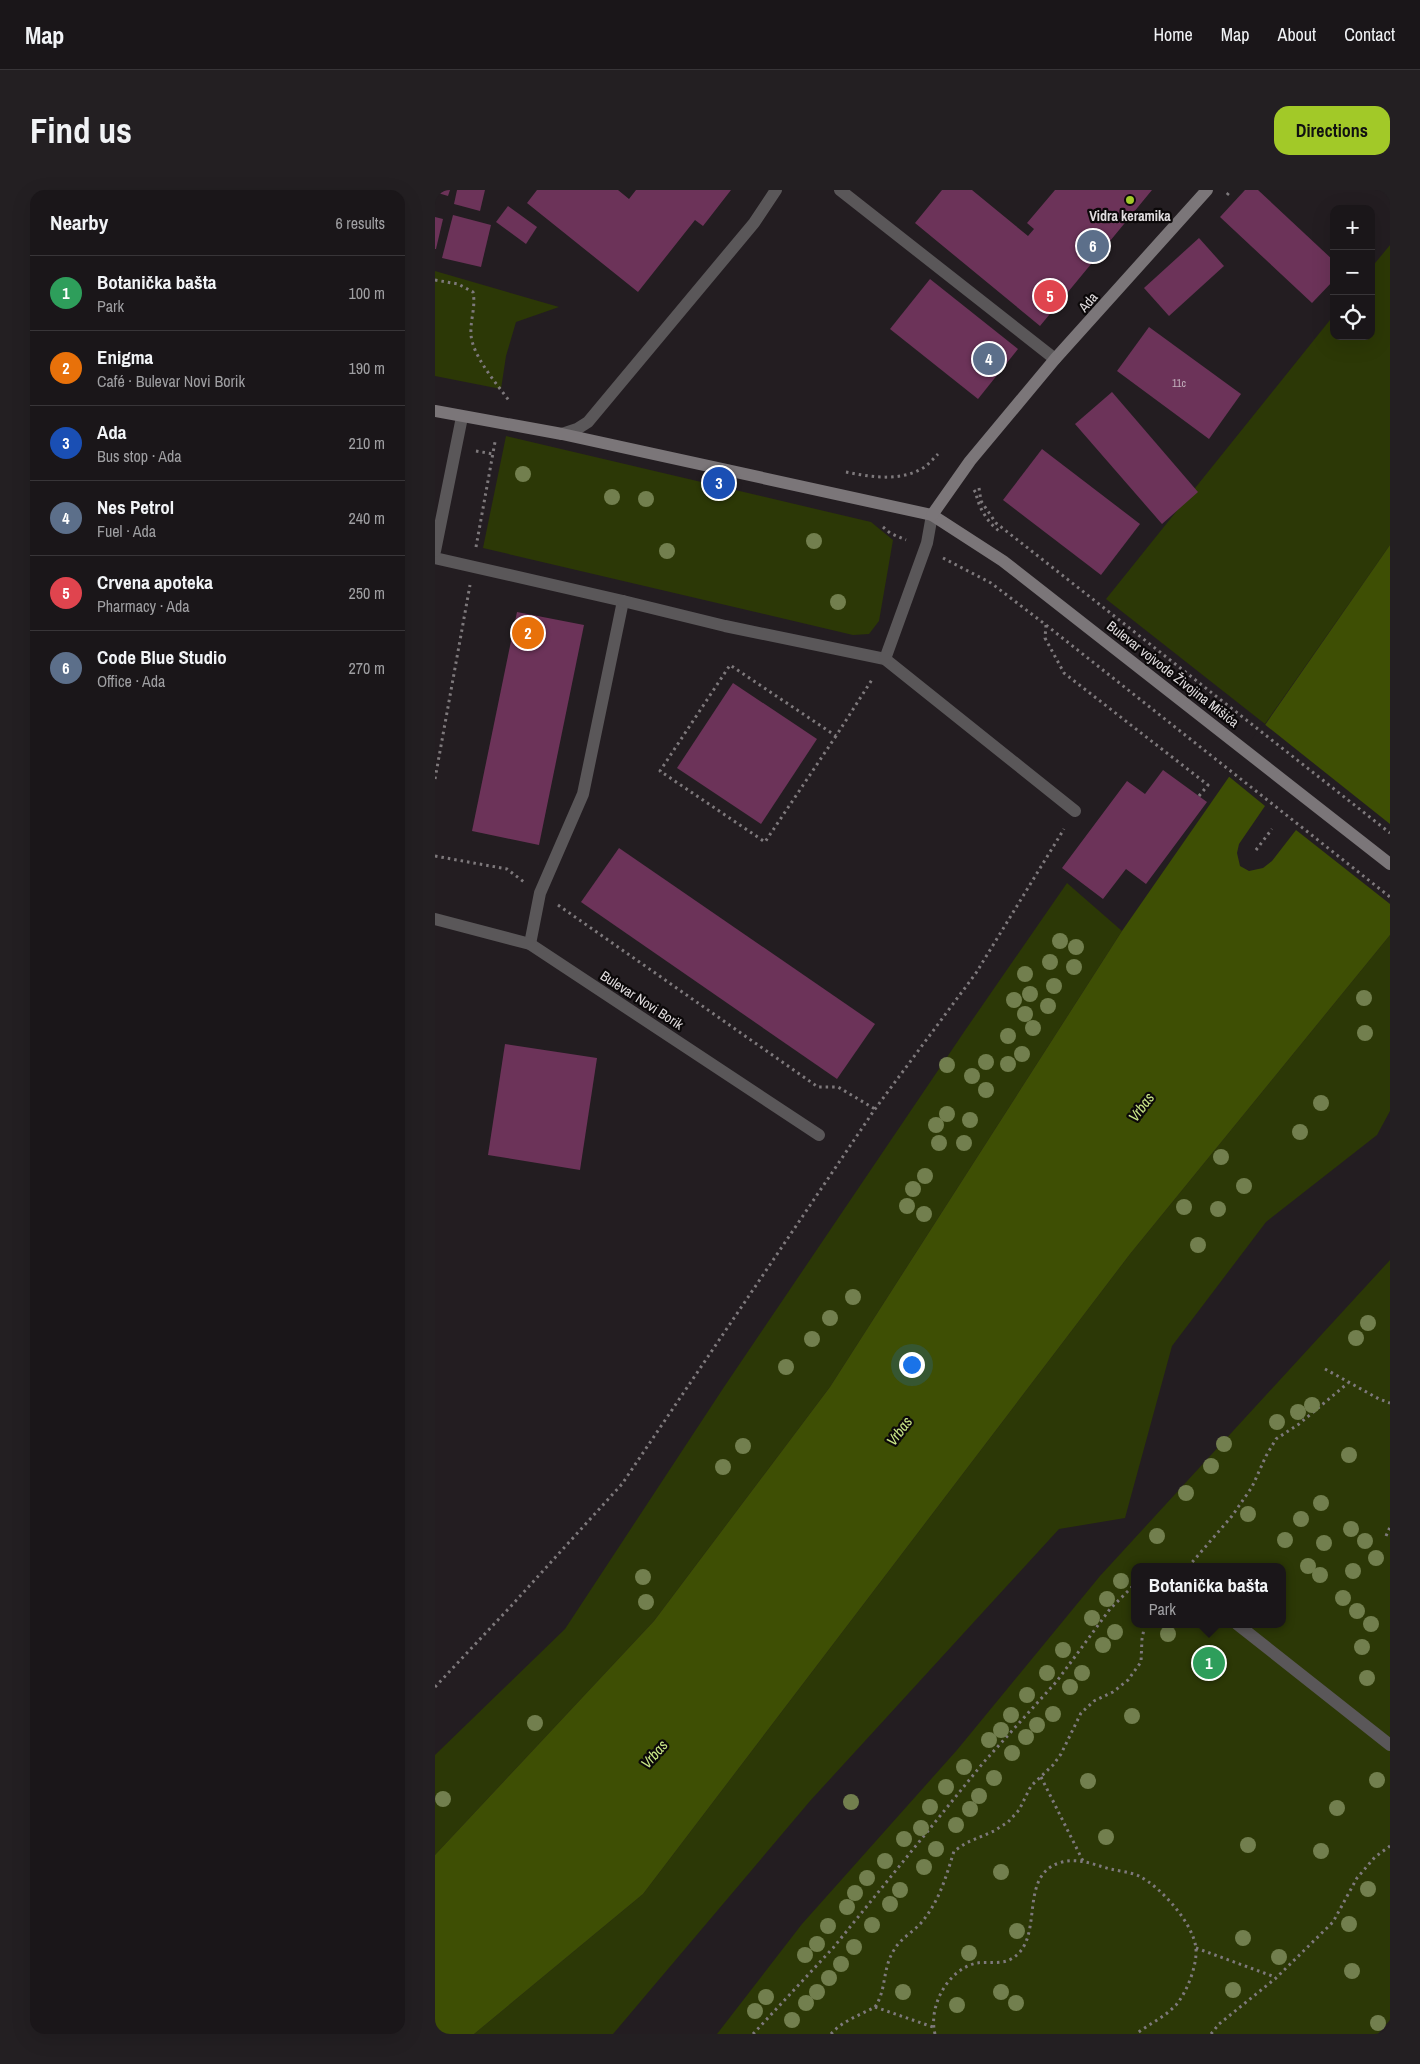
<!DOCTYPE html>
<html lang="en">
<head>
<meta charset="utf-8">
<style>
  :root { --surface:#1a1619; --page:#231f22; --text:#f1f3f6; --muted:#9f9fa2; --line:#383538; --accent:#a2c928 }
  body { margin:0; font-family:"Archivo Narrow",sans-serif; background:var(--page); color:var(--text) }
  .controls { position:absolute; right:15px; top:15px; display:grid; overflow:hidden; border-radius:10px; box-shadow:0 5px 20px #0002 }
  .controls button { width:45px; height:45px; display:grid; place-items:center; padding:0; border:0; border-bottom:1px solid var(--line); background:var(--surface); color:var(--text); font:25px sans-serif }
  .you { position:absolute; left:476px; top:1174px; width:18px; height:18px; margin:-12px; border:4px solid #fff; border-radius:50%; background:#1a73e8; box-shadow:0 0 0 8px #1a73e833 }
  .badge { display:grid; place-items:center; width:32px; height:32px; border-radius:50%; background:var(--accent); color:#fff; font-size:16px; font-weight:700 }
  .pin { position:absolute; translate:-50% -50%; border:2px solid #fff; box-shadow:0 1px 5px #0006 }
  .popup { position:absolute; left:696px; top:1373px; width:155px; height:65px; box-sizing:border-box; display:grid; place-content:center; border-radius:10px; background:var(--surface); filter:drop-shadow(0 1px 4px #0005); font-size:16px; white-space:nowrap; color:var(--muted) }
  .popup b { font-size:19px; color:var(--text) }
  .popup::after { content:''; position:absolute; left:50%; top:100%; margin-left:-10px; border:10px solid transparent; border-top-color:var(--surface) }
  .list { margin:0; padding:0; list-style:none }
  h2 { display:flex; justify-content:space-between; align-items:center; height:65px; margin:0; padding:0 20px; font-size:21px }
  h2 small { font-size:16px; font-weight:400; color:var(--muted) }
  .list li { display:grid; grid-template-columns:32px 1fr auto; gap:15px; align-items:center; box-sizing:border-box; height:75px; padding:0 20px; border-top:1px solid var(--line) }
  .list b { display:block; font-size:19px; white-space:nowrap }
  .list p { margin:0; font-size:16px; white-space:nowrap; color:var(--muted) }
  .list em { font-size:16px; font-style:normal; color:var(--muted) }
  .icon { flex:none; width:28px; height:28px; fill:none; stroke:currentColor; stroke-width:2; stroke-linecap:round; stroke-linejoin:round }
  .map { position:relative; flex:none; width:955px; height:1844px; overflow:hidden; border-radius:15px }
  header { display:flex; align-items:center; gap:30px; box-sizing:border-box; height:70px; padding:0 25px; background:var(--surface); border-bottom:1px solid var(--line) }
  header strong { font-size:24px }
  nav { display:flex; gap:28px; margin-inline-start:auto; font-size:18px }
  .intro { display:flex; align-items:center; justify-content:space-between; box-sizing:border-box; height:120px; padding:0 30px }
  h1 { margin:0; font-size:35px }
  .button { padding:12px 22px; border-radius:15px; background:var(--accent); color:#111; font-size:18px; font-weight:700 }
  main { display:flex; gap:30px; padding:0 30px }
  aside { flex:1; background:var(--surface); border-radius:15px; box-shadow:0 5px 20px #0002 }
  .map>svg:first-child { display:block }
  .green { fill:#2c3806; fill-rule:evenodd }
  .water { fill:#3e4f04 }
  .pier { fill:#231d21 }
  .building { fill:#6c3359 }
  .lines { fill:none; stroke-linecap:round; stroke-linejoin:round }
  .path { stroke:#7e797c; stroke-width:3; stroke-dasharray:2.5 4; stroke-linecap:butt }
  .lane { stroke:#5a5759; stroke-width:12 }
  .street { stroke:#5a5759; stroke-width:12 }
  .secondary { stroke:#7b7679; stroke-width:12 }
  .tree { fill:#727f4e }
  .poi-dot { fill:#a2c928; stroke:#0b0809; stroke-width:2 }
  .labels { text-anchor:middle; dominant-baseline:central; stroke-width:4.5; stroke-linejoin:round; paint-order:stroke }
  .number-label { font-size:11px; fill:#c4b2be }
  .poi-label { font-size:14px; font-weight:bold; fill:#e1dddf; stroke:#0b0809 }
  .street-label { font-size:14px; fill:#e1dddf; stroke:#0b0809 }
  .water-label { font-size:15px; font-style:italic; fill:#c9e687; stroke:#0b0809 }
</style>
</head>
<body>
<header>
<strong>Map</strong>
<nav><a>Home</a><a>Map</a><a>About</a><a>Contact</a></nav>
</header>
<div class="intro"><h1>Find us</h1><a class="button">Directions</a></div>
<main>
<aside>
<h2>Nearby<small>6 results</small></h2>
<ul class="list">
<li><span class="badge" style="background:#2e9e5b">1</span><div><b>Botanička bašta</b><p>Park</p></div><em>100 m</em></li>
<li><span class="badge" style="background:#e8710a">2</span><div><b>Enigma</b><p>Café · Bulevar Novi Borik</p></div><em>190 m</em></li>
<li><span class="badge" style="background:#1a4fb4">3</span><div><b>Ada</b><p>Bus stop · Ada</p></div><em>210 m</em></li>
<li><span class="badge" style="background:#5c6f8a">4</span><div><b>Nes Petrol</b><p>Fuel · Ada</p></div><em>240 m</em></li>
<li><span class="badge" style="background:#e0444e">5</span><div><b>Crvena apoteka</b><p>Pharmacy · Ada</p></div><em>250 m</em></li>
<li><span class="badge" style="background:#5c6f8a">6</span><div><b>Code Blue Studio</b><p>Office · Ada</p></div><em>270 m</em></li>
</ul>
</aside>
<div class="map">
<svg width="955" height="1844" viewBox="0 0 955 1844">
  <rect width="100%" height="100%" fill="#231d21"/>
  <g class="green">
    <path d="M955,55V355L830,534L671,409L899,125V146H936V78Z"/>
    <path d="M0,81L124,117L81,132L71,166L66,199L0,186Z"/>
    <path d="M71,246L436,332L458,350L444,431L434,444L418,445L48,358Z"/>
    <path d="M632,693L687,741L395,1197L219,1431L0,1665V1565L130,1439L289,1197L531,839Z"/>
    <path d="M955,745V921L942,945L831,1032L737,1156L690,1328L624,1339L375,1611L178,1844H39L208,1704L695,1064Z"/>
    <path d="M955,1070V1830L943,1844H282L367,1734L522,1560L665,1386ZM700,1377H848V1434H700Z"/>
  </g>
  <path class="water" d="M955,355V745L695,1064L208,1704L39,1844H0V1665L219,1431L395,1197L687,741Z"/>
  <path class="pier" d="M828,533L955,634V714L861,640L837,671L828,678L814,681L805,676L802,663L804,654L830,616L792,585Z"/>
  <g class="building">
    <path d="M3,0H15L13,6L3,3Z"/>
    <path d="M22,0H50L45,21L19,14Z"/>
    <path d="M102,0H183L194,9L201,0H296L268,36L260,30L203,102L92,13Z"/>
    <path d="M507,0H537L593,46L599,39L592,33L620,0H717L605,136L480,33Z"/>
    <path d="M810,0H823L899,71V90L877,113L785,27Z"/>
    <path d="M73,16L102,37L91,54L61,32Z"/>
    <path d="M18,25L56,35L46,77L7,68Z"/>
    <path d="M0,27L8,29L1,59H0Z"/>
    <path d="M764,48L789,76L734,126L709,98Z"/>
    <path d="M495,89L583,159L543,209L455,139Z"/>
    <path d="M714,137L806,204L774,249L682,181Z"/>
    <path d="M677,202L763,302L727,334L640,234Z"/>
    <path d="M607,259L705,334L666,385L568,310Z"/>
    <path d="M82,422L149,435L104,655L37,641Z"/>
    <path d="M298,493L382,549L326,634L242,578Z"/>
    <path d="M728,580L772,612L711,694L691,679L668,709L627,678L692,591L710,604Z"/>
    <path d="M184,658L440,834L402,889L146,712Z"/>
    <path d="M70,854L162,868L145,980L53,965Z"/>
  </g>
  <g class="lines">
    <g class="path">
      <path d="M792,5L796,0"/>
      <path d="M0,90L23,94L38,102C41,117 35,130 36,145C38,167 62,194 75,212"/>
      <path d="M41,261L58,264"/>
      <path d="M411,282C436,287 464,292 488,278C493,275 498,269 503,264"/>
      <path d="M544,298L546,311L561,333L955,643"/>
      <path d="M539,300L541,303C543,316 552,332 564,341"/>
      <path d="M448,337L455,343L471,350"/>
      <path d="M41,357L60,252"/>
      <path d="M508,368L556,393L611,435L955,707"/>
      <path d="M611,435L610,448L629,483L773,595L764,606"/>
      <path d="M401,546L330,652L225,581L295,475L401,546L438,488"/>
      <path d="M0,589L35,395"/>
      <path d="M821,660L837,639"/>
      <path d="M0,666L72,679L89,692"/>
      <path d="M123,715L383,897H403L440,919"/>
      <path d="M890,1179L944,1209L955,1213"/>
      <path d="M951,1346L955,1337"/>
      <path d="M753,1377L797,1326L817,1297L831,1266L841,1249L864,1234L913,1193"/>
      <path d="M0,1497L77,1415L187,1294L440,919L541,783L629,639"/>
      <path d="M606,1587L648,1671"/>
      <path d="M761,1758L840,1787"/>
      <path d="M440,1817C452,1799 447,1779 459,1760C465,1749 478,1742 486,1733C504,1712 511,1687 519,1661L531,1653L559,1641L573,1632L584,1620L596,1596L618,1575L626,1564L646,1523L659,1511L678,1502L693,1490L706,1472L707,1449L710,1434"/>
      <path d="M318,1844L398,1758L548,1573L622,1491L675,1419L700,1394"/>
      <path d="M396,1844C407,1831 425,1825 440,1817L498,1837"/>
      <path d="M500,1844C493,1816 513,1779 542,1773C553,1771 566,1775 576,1769C611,1750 582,1687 624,1673C642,1667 657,1674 675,1679C684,1681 695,1682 704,1686C726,1697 759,1734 761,1759C762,1776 752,1802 741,1815C730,1827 714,1834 701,1844"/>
      <path d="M776,1844L784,1834L841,1788L898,1732L922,1688L940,1667L955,1656"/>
    </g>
    <g class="lane">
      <path d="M405,0L620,169"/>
      <path d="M0,368L188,411L148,604L105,703L95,754"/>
      <path d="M188,411L290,436L450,469L640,621"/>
      <path d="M450,469L492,353L497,325"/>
      <path d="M802,1434L955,1555"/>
    </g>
    <g class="street">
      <path d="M127,244L142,239L153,232L319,33L341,0"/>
      <path d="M0,361L27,227"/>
      <path d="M0,729L95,754L384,945"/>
    </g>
    <g class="secondary">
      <path d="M0,221L127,244L497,325L568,371L955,674"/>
      <path d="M497,325L535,271L620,169L772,0"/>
    </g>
  </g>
  <g class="tree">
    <circle cx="88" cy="284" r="8"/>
    <circle cx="177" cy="307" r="8"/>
    <circle cx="211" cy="309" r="8"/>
    <circle cx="379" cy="351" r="8"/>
    <circle cx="232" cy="361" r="8"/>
    <circle cx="403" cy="412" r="8"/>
    <circle cx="625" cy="751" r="8"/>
    <circle cx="641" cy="757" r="8"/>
    <circle cx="615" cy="772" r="8"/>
    <circle cx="639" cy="777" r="8"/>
    <circle cx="590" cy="784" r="8"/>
    <circle cx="619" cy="796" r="8"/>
    <circle cx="595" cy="804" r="8"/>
    <circle cx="929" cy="808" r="8"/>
    <circle cx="579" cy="810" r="8"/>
    <circle cx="613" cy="816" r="8"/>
    <circle cx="590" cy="824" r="8"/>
    <circle cx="598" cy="838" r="8"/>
    <circle cx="930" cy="843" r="8"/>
    <circle cx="573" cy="846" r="8"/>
    <circle cx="587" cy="864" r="8"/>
    <circle cx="551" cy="872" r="8"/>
    <circle cx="573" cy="874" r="8"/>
    <circle cx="512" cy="875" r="8"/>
    <circle cx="537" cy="886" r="8"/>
    <circle cx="551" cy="900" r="8"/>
    <circle cx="886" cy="913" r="8"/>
    <circle cx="512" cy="924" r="8"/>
    <circle cx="535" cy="930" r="8"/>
    <circle cx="501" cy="935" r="8"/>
    <circle cx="865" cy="942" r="8"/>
    <circle cx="504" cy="953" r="8"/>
    <circle cx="529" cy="953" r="8"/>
    <circle cx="786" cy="967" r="8"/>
    <circle cx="490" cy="986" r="8"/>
    <circle cx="809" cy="996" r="8"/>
    <circle cx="478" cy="999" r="8"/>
    <circle cx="472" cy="1016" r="8"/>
    <circle cx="749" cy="1017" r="8"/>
    <circle cx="783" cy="1019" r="8"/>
    <circle cx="489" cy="1024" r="8"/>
    <circle cx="763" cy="1055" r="8"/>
    <circle cx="418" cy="1107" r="8"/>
    <circle cx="395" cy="1128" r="8"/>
    <circle cx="933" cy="1133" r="8"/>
    <circle cx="921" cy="1148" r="8"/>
    <circle cx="377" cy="1149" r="8"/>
    <circle cx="351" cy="1177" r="8"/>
    <circle cx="877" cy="1215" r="8"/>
    <circle cx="863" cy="1222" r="8"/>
    <circle cx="842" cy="1232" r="8"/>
    <circle cx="789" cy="1254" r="8"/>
    <circle cx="308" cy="1256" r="8"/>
    <circle cx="914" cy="1265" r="8"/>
    <circle cx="776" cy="1276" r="8"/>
    <circle cx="288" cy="1277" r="8"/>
    <circle cx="751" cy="1303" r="8"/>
    <circle cx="886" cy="1313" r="8"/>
    <circle cx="813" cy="1324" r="8"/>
    <circle cx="866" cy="1329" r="8"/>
    <circle cx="916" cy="1339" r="8"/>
    <circle cx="722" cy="1346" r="8"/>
    <circle cx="850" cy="1350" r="8"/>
    <circle cx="930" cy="1351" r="8"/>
    <circle cx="889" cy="1353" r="8"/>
    <circle cx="941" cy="1368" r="8"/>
    <circle cx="873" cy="1376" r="8"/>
    <circle cx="918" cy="1381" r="8"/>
    <circle cx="885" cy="1385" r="8"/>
    <circle cx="208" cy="1387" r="8"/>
    <circle cx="686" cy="1391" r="8"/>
    <circle cx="908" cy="1408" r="8"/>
    <circle cx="672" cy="1409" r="8"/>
    <circle cx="211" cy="1412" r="8"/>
    <circle cx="922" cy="1421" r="8"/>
    <circle cx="657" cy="1428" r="8"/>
    <circle cx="936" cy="1434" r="8"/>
    <circle cx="680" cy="1442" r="8"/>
    <circle cx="733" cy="1444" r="8"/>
    <circle cx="668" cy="1455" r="8"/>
    <circle cx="927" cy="1457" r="8"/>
    <circle cx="628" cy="1460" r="8"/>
    <circle cx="612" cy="1483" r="8"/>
    <circle cx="647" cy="1483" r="8"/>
    <circle cx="932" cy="1488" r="8"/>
    <circle cx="635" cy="1497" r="8"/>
    <circle cx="592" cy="1505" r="8"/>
    <circle cx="618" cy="1524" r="8"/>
    <circle cx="576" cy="1525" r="8"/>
    <circle cx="697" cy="1526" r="8"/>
    <circle cx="100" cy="1533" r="8"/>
    <circle cx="602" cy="1535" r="8"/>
    <circle cx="566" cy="1540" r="8"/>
    <circle cx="591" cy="1547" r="8"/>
    <circle cx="554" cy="1550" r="8"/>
    <circle cx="577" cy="1563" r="8"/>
    <circle cx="529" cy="1577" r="8"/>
    <circle cx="559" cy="1588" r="8"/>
    <circle cx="942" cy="1590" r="8"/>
    <circle cx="653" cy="1591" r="8"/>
    <circle cx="511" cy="1597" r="8"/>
    <circle cx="544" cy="1606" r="8"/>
    <circle cx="8" cy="1609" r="8"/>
    <circle cx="416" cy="1612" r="8"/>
    <circle cx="495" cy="1617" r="8"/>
    <circle cx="902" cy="1618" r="8"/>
    <circle cx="535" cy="1619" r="8"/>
    <circle cx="521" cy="1635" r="8"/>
    <circle cx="486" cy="1638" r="8"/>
    <circle cx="671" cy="1647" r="8"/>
    <circle cx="469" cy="1649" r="8"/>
    <circle cx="813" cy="1655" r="8"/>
    <circle cx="501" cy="1659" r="8"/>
    <circle cx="886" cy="1661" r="8"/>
    <circle cx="450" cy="1671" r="8"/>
    <circle cx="489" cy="1677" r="8"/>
    <circle cx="566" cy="1682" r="8"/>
    <circle cx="432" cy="1688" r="8"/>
    <circle cx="933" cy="1699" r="8"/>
    <circle cx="465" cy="1700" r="8"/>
    <circle cx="420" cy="1703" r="8"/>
    <circle cx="455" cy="1714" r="8"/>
    <circle cx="412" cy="1717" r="8"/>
    <circle cx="914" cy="1734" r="8"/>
    <circle cx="437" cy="1735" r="8"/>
    <circle cx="393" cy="1736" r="8"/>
    <circle cx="582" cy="1741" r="8"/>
    <circle cx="808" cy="1748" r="8"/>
    <circle cx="382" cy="1754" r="8"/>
    <circle cx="419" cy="1757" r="8"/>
    <circle cx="534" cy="1763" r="8"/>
    <circle cx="370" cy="1765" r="8"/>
    <circle cx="844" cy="1767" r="8"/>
    <circle cx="406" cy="1774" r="8"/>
    <circle cx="917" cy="1781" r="8"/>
    <circle cx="394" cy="1788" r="8"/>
    <circle cx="798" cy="1800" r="8"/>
    <circle cx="382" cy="1802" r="8"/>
    <circle cx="468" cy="1802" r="8"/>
    <circle cx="566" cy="1802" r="8"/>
    <circle cx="331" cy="1807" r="8"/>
    <circle cx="371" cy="1813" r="8"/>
    <circle cx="581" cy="1813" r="8"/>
    <circle cx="522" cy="1815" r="8"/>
    <circle cx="320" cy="1821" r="8"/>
    <circle cx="357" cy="1830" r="8"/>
    <circle cx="943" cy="1833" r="8"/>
  </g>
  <circle class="poi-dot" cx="695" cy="10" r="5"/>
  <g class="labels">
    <g class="number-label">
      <text x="744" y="193">11c</text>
    </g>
    <g class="poi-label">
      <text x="695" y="26">Vidra keramika</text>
    </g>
    <g class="street-label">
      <text transform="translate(653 112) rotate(-49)">Ada</text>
      <text transform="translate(738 484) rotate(38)">Bulevar vojvode Živojina Mišića</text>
      <text transform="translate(207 810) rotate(33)">Bulevar Novi Borik</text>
    </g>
    <g class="water-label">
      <text transform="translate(706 917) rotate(-53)">Vrbas</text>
      <text transform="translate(464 1241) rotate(-53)">Vrbas</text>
      <text transform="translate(219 1564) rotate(-49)">Vrbas</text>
    </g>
  </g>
</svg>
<div class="controls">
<button>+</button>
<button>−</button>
<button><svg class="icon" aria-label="locate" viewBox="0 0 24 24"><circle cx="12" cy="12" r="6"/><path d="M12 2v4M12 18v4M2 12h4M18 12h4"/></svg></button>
</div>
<div class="you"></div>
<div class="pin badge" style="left:774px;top:1473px;background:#2e9e5b">1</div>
<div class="popup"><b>Botanička bašta</b>Park</div>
<div class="pin badge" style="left:93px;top:443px;background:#e8710a">2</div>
<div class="pin badge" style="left:284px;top:293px;background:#1a4fb4">3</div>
<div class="pin badge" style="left:554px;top:169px;background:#5c6f8a">4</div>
<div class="pin badge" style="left:615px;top:106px;background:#e0444e">5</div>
<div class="pin badge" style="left:658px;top:56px;background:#5c6f8a">6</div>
</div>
</main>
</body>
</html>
